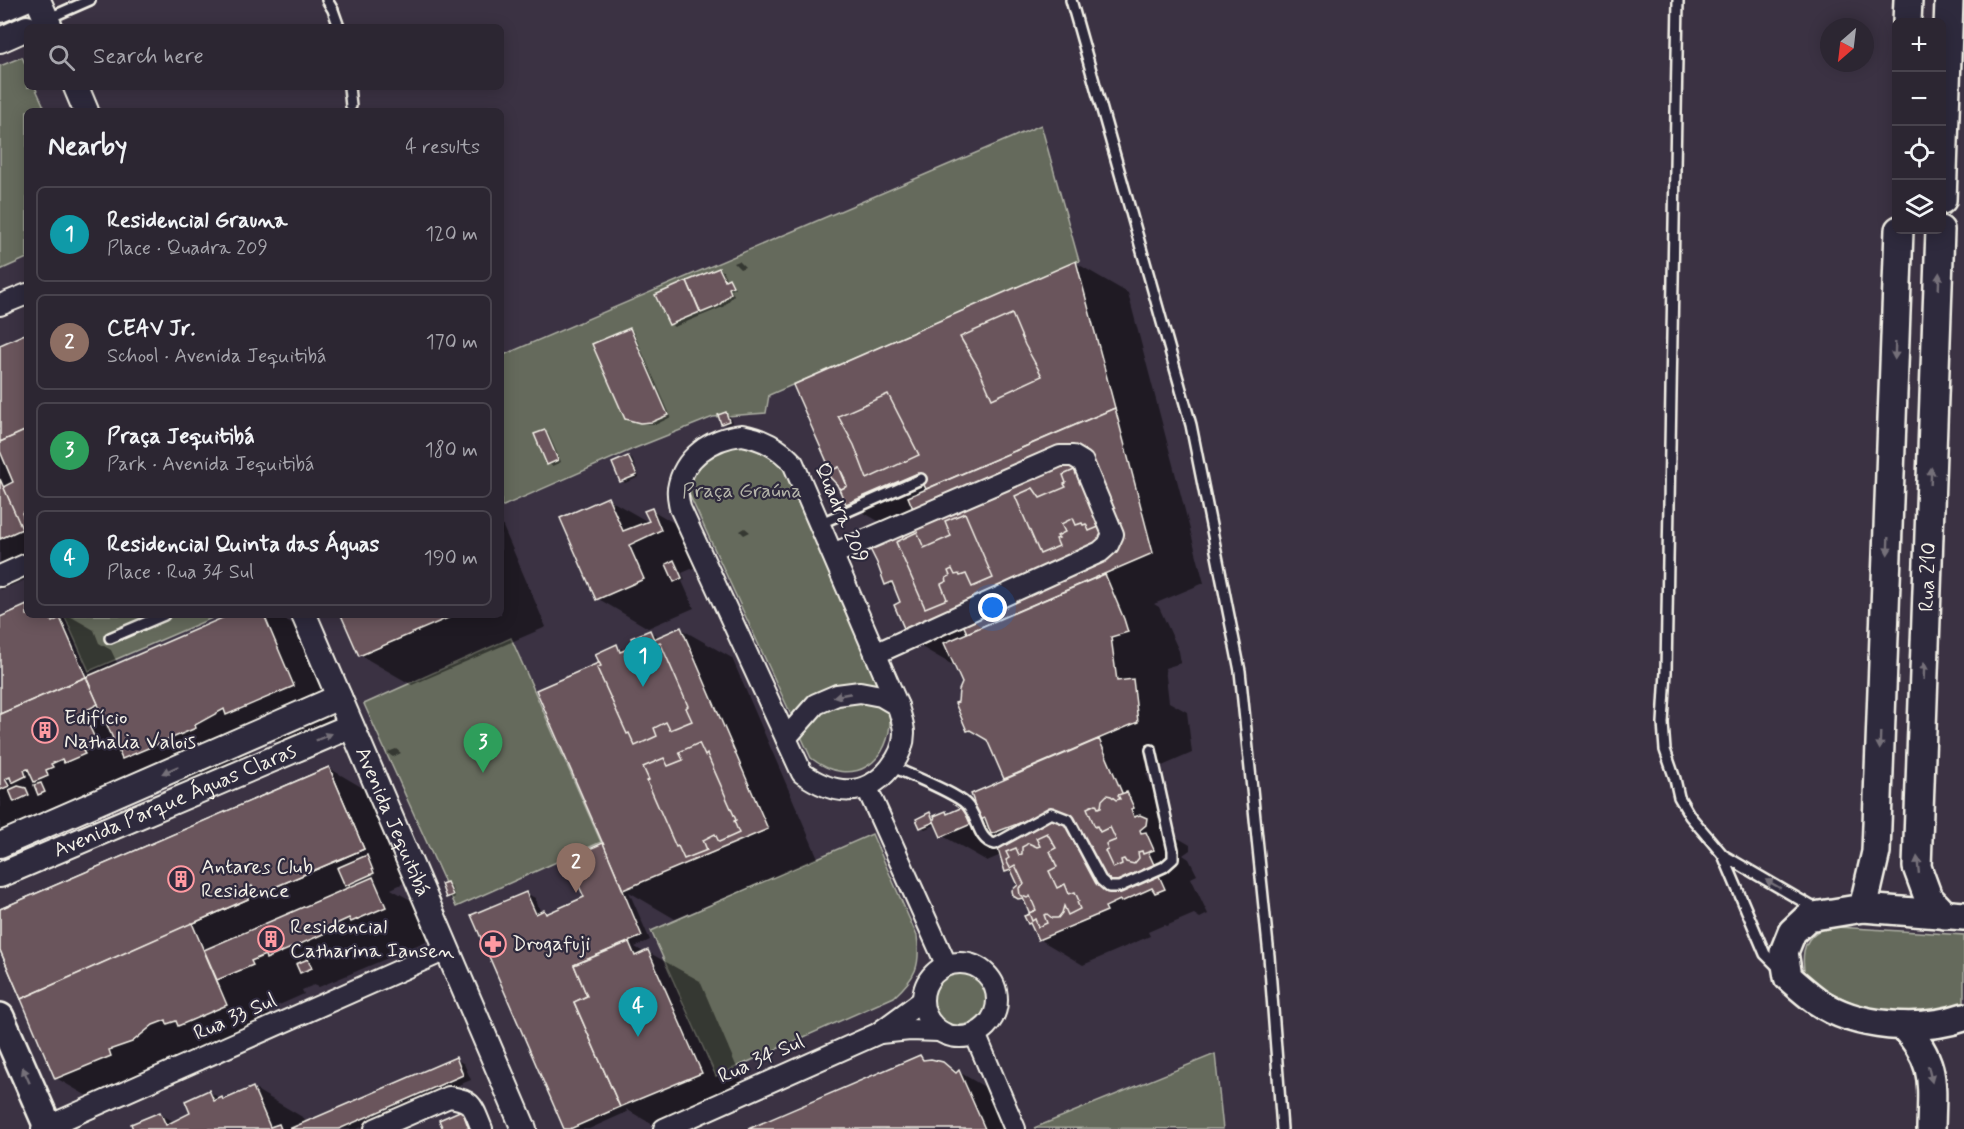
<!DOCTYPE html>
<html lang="en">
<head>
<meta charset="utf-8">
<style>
  :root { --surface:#2c2632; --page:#342e3a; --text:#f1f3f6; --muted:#a6a5ac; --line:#48434d; --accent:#1a73e8 }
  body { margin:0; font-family:Mynerve,sans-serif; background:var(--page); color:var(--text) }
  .controls { position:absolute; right:18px; top:18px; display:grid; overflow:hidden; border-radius:9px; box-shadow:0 3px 15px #0003 }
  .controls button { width:54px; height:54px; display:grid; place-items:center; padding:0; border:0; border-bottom:2px solid var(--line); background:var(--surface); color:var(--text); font:30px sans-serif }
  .compass { position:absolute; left:1820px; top:18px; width:54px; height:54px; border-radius:50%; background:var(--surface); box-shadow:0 3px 15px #0003; rotate:208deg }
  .you { position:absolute; left:993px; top:608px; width:21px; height:21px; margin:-15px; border:4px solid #fff; border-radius:50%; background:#1a73e8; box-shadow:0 0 0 9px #1a73e833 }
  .badge { display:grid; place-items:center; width:39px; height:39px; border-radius:50%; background:var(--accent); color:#fff; font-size:20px; font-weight:700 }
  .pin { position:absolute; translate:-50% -50px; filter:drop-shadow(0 2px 3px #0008) }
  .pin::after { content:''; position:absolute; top:32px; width:21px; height:18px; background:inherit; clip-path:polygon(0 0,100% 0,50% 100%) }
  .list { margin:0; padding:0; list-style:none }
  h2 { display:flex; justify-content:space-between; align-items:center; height:78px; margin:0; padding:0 24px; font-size:26px }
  h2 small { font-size:20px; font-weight:400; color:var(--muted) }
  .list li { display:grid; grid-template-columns:39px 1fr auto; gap:18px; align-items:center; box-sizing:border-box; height:96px; margin:0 12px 12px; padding:0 12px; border:2px solid var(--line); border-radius:9px }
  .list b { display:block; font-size:22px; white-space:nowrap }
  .list p { margin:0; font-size:20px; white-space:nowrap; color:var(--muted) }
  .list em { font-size:20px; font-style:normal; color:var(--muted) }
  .icon { flex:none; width:33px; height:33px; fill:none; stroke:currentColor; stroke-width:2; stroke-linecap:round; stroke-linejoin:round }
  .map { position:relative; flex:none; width:1964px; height:1129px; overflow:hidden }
  .search { position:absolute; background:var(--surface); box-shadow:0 3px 15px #0003; left:24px; top:24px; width:480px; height:66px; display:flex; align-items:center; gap:15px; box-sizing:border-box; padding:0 21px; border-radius:9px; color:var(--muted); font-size:22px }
  .panel { position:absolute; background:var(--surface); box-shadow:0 3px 15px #0003; left:24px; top:108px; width:480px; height:510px; border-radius:9px }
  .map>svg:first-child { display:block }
  .green { fill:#656a5c; stroke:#acaea2; stroke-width:1.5 }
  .shadow { fill:#0007 }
  .building { fill:#6b545c; stroke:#f4f1e8; stroke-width:1.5; fill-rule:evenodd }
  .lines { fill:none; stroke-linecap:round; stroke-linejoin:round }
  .service-casing { stroke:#f4f1e8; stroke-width:14 }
  .minor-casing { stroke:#f4f1e8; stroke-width:24 }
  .tertiary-casing { stroke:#f4f1e8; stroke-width:28 }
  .secondary-casing { stroke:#f4f1e8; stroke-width:32 }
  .service { stroke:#2f2a3d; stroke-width:9 }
  .minor { stroke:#2f2a3d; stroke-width:20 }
  .tertiary { stroke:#2f2a3d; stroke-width:24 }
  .secondary { stroke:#2f2a3d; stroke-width:27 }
  .oneway { fill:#747079 }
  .labels { text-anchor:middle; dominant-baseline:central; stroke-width:4.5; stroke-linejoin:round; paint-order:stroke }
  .park-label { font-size:21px; fill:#b4b4a9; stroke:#2f2a3d }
  .street-label { font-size:21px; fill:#f4f1e8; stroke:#2f2a3d }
  .poi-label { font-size:21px; fill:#f4f1e8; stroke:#2f2a3d; text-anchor:start }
</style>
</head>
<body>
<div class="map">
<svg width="1964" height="1129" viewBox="0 0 1964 1129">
  <rect width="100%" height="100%" fill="#3b3243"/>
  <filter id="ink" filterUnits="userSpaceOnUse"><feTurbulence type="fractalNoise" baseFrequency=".0167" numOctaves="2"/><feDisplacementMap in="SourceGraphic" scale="12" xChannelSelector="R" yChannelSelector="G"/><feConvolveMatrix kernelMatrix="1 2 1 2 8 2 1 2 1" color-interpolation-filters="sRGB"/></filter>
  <g filter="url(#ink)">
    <g class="green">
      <path d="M22,57L27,68V87H35L46,111H27V258L0,270V66Z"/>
      <path d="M1041,125L1079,261L769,395L766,413L713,417L633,449L501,507V356Z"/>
      <path d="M736,440L781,457L890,713C893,763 852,790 811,758L689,494C691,459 708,453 736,440Z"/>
      <path d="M64,615H219L89,671Z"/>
      <path d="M511,638L601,842L456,907L364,704Z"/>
      <path d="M872,834L917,936C921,966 916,977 894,997L716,1076L651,931Z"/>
      <path d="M1837,927L1964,935V1004L1949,1011L1930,1018L1866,1009L1830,992L1805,976C1802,959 1801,942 1818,931C1822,928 1832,928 1837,927Z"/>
      <circle cx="959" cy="996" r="29"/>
      <path d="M1215,1054L1223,1129L1034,1128Z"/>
    </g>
    <g class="shadow">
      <path d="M739,261L745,267L740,269L734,263Z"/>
      <path d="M1076,263L1128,293L1204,583L1154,604L1159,607L1179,651L1181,663L1165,668L1169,702L1187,712L1192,753L1146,773L1164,815L1171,819L1177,833L1173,835L1190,845V850L1183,855L1189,859L1197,875L1191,878L1208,914L1200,918L1194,914L1166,926L1164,925L1148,932L1150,936L1083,965L1039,939L1032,925L1029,923L1031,914L1027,903L1014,895L1020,886L1015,875L1007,871L1001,855L987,861L943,836L937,824L925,829L921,827L930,814L934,818L946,813L948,815L976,803L1007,780L1005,778L989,742L968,730L960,703L963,683L956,667L911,641L902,603L897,590L886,583L885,525L847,503L841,490L829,474Z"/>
      <path d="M719,269L723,271L727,281L732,282L735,288L731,290L734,295L723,307L674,327L670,324L657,296Z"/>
      <path d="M630,329L633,331L671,417L657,424H645L626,418Z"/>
      <path d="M27,334V579L0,590V346Z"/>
      <path d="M726,414L730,416L732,423L726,425L722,423Z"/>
      <path d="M545,431L548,433L561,462L552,466L549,464Z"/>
      <path d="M628,457L632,459L639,477L625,483L622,481Z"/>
      <path d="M608,499L652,524V510L703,540L712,560L682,573L685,580L682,581L694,608L648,628L597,598Z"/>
      <path d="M501,522L546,627L412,685L360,655L343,615H501Z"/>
      <path d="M745,528L750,532L744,535L740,531Z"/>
      <path d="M27,607V615H68L94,630L99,643L111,650L118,665L233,615H278L310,634L345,715L279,743L272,739L245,755L246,757L175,787L147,771L65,811L55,805L59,816L0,838V618Z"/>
      <path d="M681,629L732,658L818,858L675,919L629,892L650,940L635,947L645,953L648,952L700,981L752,1103L689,1129H660L626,1109L627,1112L589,1129H565L526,893L535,898L541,913L544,912L549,914L586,898L604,844L601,664L616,646L626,651L637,647L650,632L660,637Z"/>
      <path d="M396,749L401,753L393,757L390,755L388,752Z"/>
      <path d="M329,768L380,798L414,878L391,889L425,908L437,936L404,951L399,948L386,953L388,958L319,987L314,985L302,990L304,994L268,1010L278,1034L108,1108L56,1078L0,946V911Z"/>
      <path d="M447,884L451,886L455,897L451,899L447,897Z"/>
      <path d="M919,1057L928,1062L940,1063L959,1072L1014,1104L1025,1129H752Z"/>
      <path d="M456,1059L464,1064L471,1080L456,1086L459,1093L447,1090L357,1129H134L160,1114L175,1122L192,1114L209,1092L225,1101L253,1088L304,1118L306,1123Z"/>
      <path d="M462,1112L491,1129H444Z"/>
    </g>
    <g class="building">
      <path d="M1076,261L1115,408L926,489L918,473L846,504L836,483L841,489L847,486L844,477L839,467L831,471L793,385Z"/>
      <path d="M719,268L725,280L729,278L733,286L729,288L731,293L718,306L701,313L687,281Z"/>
      <path d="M687,281L700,312L669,325L655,295Z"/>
      <path d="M1012,314L1025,345L1042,376L992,399L978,367L960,337Z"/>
      <path d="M630,328L668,415L652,422L640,423L625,419L592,344Z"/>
      <path d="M27,333V430L0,442V345Z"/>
      <path d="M888,394L919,455L867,479L854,445L838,416Z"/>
      <path d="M1115,408L1153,553L967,633L961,620L910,642L894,605L900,602L892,582L885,585L877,563L862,533L914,511L908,497Z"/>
      <path d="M726,412L729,421L721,424L718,415Z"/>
      <path d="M27,430V511L22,513L27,527L22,530L3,487L13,482L0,451V442Z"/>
      <path d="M545,430L558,460L547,465L534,434Z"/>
      <path d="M628,456L637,475L620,482L612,463Z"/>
      <path d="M839,467L847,486L841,489L826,473Z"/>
      <path d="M1081,467L1106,524L1089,531L1086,524L1083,525L1082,523L1076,525L1073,518L1061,524L1065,532L1057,536L1059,538L1056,539L1059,546L1040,554L1015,496L1033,488L1040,498L1066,487L1064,484L1066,483L1063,475Z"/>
      <path d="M0,479L22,529L0,539Z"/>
      <path d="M608,497L623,531L649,521L644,511L652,508L661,530L629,545L644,579L596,600L560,518Z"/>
      <path d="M965,513L993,578L972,587L966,574L960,576L959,574L955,575L952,569L948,571L950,576L946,578L947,581L941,584L947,599L925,608L896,542L917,532L924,548L951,536L945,521Z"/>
      <path d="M674,560L682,578L674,582L666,564Z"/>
      <path d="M1105,574L1124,619L1128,632L1111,637L1117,681L1133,679L1138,722L1004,779L987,740L970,730L967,731L955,703L958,702L959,690L962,683L944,643Z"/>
      <path d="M27,605V615H49L52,622L60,618L86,677L0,714V617Z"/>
      <path d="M229,615H264L294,686L226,715L224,709L195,725L196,728L122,759L86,677Z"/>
      <path d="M341,615H455L359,656Z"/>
      <path d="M681,627L768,829L623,890L536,690Z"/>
      <path d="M650,630L656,644L660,642L688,706L686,708L692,721L670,730L666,722L654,728L657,736L635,746L629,733L627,734L597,668L601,666L595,654L617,644L620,652L635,646L631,638Z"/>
      <path d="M86,677L98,704L83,712L98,745L83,751L85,754L64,763L62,759L51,764L53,767L46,770L48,776L34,782L28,769L24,770L26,776L12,783L10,777L5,779L9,786L0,790V714Z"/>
      <path d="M1099,739L1131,814L1129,815L1131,820H1136L1141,824L1140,829L1136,833L1139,837L1141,836L1165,889L1155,893L1152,888L1121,902L1120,900L1105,907L1107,911L1038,940L1030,923L1028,924L1024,916L1030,914L1023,898L1018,899L1013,896L1012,890L1018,885L1011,870L1005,872L998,849L1007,844L1006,841L1029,831L1025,821L991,834L985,818L941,837L933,819H935L934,816L946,811L947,814L974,802L971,794Z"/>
      <path d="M699,743L705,756L707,754L736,820L734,821L739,833L719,842L715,834L703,840L707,850L684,859L678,846L676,847L647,781L649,780L643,767L664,758L668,766L683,760L679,752Z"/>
      <path d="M329,767L364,849L256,895L252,886L244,889L248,899L21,999L0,950V909ZM317,784L343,845L277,873L251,811Z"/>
      <path d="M329,767L364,849L256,895L252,886L244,889L248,899L21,999L0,950V909Z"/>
      <path d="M41,783L45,792L38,795L34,785Z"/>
      <path d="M18,786L26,788L29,795L14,802L9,790Z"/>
      <path d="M1127,792L1134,808L1131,809L1134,817L1140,815L1147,818L1146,825L1140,830L1141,833L1146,832L1154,850L1143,854L1142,851L1138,852L1139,858L1134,864L1126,862L1124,859L1121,860L1122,864L1113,868L1105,851L1108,850L1106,844L1116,840L1110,827L1100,832L1097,826L1095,827L1087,808L1096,804L1098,808L1101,807L1102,800L1107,795L1111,796L1116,800L1120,799L1118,795Z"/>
      <path d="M930,812L934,822L920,828L916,819Z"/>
      <path d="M1047,833L1056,848L1050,851L1057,867L1049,871L1057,888L1065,884L1069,894L1075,892L1079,901L1077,902L1080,909L1068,915L1064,906L1062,913L1058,918H1052L1047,914L1044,915L1047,923L1038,927L1035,919L1032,921L1029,913L1036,910L1030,896L1027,898L1020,895L1019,888L1024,884L1015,865L1010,868L1006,860L1009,858L1006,852L1016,848L1019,855L1022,854V847L1026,845L1028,843L1037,847L1040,846L1036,838Z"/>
      <path d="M603,843L642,936L574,965L587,996L574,1002L620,1107L570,1129H564L471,915L526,892L536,914L544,910L546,914L584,897L567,859Z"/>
      <path d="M367,855L374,873L345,886L337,868Z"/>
      <path d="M373,877L386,907L351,922L349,918L336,924L337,928L266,959L265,955L251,961L253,965L217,980L204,950Z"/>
      <path d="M447,882L453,895L446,898L441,884Z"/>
      <path d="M192,923L227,1005L178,1026L176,1021L167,1024L166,1020L153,1025L132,1042L109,1050L111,1056L55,1079L21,999Z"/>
      <path d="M629,942L635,956L648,950L702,1073L620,1107L574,1002L587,996L574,965Z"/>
      <path d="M308,959L312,968L300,973L296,964Z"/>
      <path d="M920,1055L923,1060L931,1059L943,1062L956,1073L959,1070L985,1129H748Z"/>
      <path d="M456,1057L463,1075L339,1129H289Z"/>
      <path d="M253,1087L270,1127L279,1124L281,1129H133L131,1124L160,1112L166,1125L190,1113L185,1101L209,1090L214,1101L222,1097L223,1100Z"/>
      <path d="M462,1110L469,1129H443L439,1120Z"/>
    </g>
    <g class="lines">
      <g class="service-casing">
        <g id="service">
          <path d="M327,0L333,10L339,27"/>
          <path d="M1071,0L1191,425L1240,671L1269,956L1282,1129"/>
          <path d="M1678,0L1666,672L1663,723L1665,750L1675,779L1679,797L1690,816L1723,855"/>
          <path d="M49,18L90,0"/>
          <path d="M349,87L351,106"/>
          <path d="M819,524L921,479"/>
          <path d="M110,638L164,615"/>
          <path d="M891,766C909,775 954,792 966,804C978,815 977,841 995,844L1051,813L1069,820L1101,880L1109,887H1119L1164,867L1173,859V850L1151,750"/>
          <path d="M1779,968L1765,954L1723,855L1816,909"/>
        </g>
      </g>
      <g class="minor-casing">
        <g id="minor">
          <path d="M0,305L27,294"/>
          <path d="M742,435C763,439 778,447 793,463L898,706C900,715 904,724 904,733C904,746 898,758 890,768C865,799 833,795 802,773L680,508C679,502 677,495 678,489C683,457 712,438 742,435Z"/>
          <path d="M833,554L1060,456H1073L1083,462L1113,534L1108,545L1100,552L875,654"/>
          <path d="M0,576L27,564"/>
          <path d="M786,738L816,704L837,695L860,692L881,696L898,706"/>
          <path d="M867,788L946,964"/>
          <circle cx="960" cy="1000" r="37"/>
          <path d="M880,1033L910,1030L939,1031"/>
          <path d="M975,1034L1015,1129"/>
          <path d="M42,1129L448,949"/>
          <path d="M375,1129L449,1097C474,1100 473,1108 482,1129"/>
          <path d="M664,1129L877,1034L922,1001"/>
        </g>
      </g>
      <g class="tertiary-casing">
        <g id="tertiary">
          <path d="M38,0L50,27"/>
          <path d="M0,10L24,0"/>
          <path d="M0,40L27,28"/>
          <path d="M76,87L86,111"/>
          <path id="s1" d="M304,615L524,1129"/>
          <path d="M0,845L339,697"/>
          <path id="s2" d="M0,875L351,726"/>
        </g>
      </g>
      <g class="secondary-casing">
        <g id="secondary">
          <path d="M1907,22L1908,0"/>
          <path d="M1942,200L1949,0"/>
          <path d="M1940,230L1917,867L1928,897L1945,915"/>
          <path d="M1863,908L1876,852L1899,230"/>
          <path d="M1964,916L1863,908L1808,917L1792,932L1784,952L1788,977C1797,985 1807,994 1817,1001C1856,1028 1920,1032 1964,1017"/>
          <path d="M0,1017L49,1129"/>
          <path d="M1903,1026C1937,1062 1932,1083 1931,1129"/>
        </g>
      </g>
      <use href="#service" class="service"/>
      <use href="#minor" class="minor"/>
      <use href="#tertiary" class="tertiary"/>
      <use href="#secondary" class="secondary"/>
    </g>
    <defs><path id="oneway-solid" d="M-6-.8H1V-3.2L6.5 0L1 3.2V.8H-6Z" transform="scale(1.5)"/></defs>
    <g class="oneway">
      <use href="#oneway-solid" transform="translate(1939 281) rotate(-88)"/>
      <use href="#oneway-solid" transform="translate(1895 351) rotate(92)"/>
      <use href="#oneway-solid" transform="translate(1931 476) rotate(-88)"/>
      <use href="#oneway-solid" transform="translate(1888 546) rotate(92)"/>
      <use href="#oneway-solid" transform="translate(1924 671) rotate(-88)"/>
      <use href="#oneway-solid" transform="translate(842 695) rotate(169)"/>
      <use href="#oneway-solid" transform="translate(324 737) rotate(-23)"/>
      <use href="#oneway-solid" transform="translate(1880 741) rotate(92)"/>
      <use href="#oneway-solid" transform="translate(170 770) rotate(156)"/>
      <use href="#oneway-solid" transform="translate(1918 865) rotate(-96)"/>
      <use href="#oneway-solid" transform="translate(1773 884) rotate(-150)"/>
      <use href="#oneway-solid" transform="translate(1930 1074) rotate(76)"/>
      <use href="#oneway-solid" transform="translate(26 1075) rotate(-114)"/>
    </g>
  </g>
  <defs>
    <g id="building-ring" transform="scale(1.35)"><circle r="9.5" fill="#2f2a3d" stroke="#ff9aa2" stroke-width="1.5"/><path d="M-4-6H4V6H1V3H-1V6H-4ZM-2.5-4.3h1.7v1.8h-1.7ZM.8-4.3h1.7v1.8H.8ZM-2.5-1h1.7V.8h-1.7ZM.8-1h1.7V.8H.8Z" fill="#ff9aa2"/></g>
    <g id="pharmacy-ring" transform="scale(1.35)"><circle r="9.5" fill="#2f2a3d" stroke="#ff9aa2" stroke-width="1.5"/><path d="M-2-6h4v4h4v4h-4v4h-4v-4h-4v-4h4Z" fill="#ff9aa2"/></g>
  </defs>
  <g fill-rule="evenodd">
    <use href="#building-ring" x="45" y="730"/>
    <use href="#building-ring" x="181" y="879"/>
    <use href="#building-ring" x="271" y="939"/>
    <use href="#pharmacy-ring" x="493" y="944"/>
  </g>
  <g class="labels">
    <g class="park-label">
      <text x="742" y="491">Praça Graúna</text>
    </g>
    <g class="street-label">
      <text transform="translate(841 513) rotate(67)">Quadra 209</text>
      <text transform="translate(1928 577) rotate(-88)">Rua 210</text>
      <text stroke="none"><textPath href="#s2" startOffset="190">Avenida Parque Águas Claras</textPath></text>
      <text stroke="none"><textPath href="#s1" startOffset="225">Avenida Jequitibá</textPath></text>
      <text transform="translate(235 1017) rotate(-24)">Rua 33 Sul</text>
      <text transform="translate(761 1059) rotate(-24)">Rua 34 Sul</text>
    </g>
    <g class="poi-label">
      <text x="64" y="718">Edifício<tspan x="64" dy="24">Nathalia Valois</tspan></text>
      <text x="201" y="867">Antares Club<tspan x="201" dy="24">Residence</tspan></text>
      <text x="290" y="927">Residencial<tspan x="290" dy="24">Catharina Iansen</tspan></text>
      <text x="512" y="944">Drogafuji</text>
    </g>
  </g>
</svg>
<div class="controls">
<button>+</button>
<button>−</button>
<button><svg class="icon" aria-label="locate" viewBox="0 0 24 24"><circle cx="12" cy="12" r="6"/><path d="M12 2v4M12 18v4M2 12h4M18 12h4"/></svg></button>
<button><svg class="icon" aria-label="layers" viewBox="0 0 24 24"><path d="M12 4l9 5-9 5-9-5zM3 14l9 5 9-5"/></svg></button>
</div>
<svg class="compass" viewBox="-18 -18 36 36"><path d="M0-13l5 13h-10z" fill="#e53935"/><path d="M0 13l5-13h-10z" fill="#a6a5ac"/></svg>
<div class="you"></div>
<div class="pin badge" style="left:643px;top:687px;background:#0f9aa8">1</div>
<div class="pin badge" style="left:576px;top:893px;background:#8d6e63">2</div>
<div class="pin badge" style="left:483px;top:773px;background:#2e9e5b">3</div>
<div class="pin badge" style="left:638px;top:1037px;background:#0f9aa8">4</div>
<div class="search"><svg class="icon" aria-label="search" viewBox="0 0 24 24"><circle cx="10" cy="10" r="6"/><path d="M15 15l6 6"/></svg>Search here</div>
<section class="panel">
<h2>Nearby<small>4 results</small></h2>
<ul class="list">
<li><span class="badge" style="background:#0f9aa8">1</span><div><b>Residencial Grauna</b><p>Place · Quadra 209</p></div><em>120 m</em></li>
<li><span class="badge" style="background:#8d6e63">2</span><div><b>CEAV Jr.</b><p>School · Avenida Jequitibá</p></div><em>170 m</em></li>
<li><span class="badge" style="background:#2e9e5b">3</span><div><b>Praça Jequitibá</b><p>Park · Avenida Jequitibá</p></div><em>180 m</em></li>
<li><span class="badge" style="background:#0f9aa8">4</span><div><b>Residencial Quinta das Águas</b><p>Place · Rua 34 Sul</p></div><em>190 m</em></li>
</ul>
</section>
</div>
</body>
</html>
